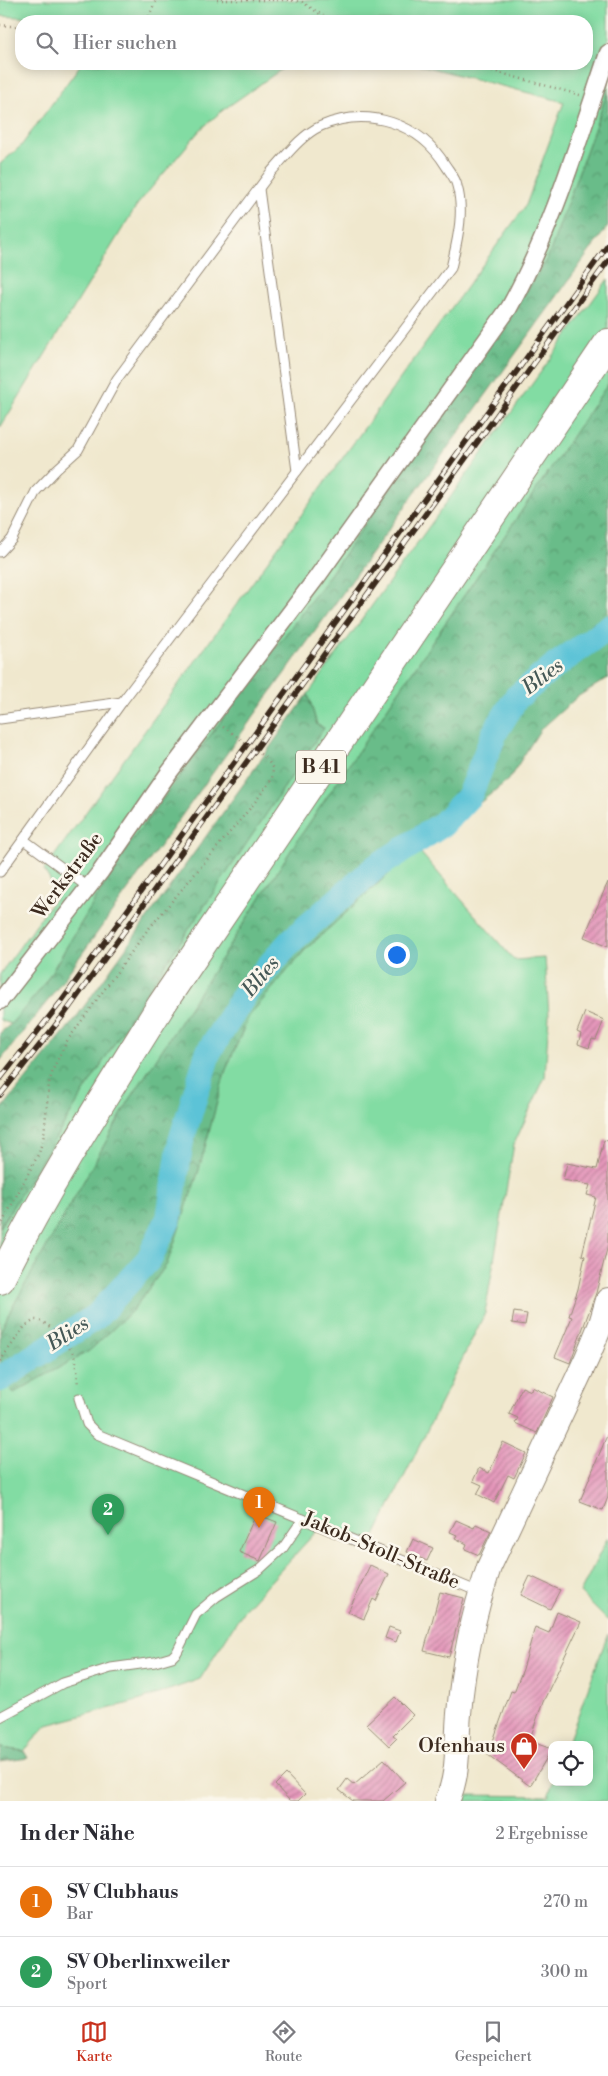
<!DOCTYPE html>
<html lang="de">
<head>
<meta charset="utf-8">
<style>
  :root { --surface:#fff; --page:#f7f7f7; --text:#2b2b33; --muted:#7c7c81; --line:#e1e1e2; --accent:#c8321e }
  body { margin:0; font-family:"Libre Bodoni",serif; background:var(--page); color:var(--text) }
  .controls { position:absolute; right:15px; bottom:15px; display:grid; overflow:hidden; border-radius:10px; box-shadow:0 2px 12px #0003 }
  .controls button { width:45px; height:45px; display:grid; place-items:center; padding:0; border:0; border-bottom:1px solid var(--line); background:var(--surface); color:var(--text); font:25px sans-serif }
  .you { position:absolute; left:396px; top:954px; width:18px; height:18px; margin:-12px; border:4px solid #fff; border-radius:50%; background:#1a73e8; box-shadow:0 0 0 8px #1a73e833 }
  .badge { display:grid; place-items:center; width:32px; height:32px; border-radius:50%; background:var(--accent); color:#fff; font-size:16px; font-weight:700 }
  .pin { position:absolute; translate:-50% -41px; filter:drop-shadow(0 1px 2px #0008) }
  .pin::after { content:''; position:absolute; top:26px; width:18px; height:15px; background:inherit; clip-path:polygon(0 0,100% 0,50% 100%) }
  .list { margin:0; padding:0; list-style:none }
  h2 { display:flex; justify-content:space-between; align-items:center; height:65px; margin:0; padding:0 20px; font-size:21px }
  h2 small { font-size:16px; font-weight:400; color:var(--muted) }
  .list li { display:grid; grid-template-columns:32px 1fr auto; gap:15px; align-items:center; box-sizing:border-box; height:70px; padding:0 20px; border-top:1px solid var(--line) }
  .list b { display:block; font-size:19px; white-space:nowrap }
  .list p { margin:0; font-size:16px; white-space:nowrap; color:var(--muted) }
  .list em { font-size:16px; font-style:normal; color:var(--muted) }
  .icon { flex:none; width:28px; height:28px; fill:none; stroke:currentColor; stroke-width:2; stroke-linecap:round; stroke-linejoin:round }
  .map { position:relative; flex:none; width:608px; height:1801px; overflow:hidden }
  .search { position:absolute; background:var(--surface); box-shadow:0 2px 12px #0003; left:15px; right:15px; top:15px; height:55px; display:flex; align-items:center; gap:12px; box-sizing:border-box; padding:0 18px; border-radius:20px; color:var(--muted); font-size:19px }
  .sheet { height:205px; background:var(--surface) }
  nav { display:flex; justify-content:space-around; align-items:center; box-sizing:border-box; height:70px; border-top:1px solid var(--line); background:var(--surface); font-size:14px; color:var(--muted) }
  nav a { display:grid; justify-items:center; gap:2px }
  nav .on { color:var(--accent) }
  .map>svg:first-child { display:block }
  .green { fill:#82dca3; stroke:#5e8360 }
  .forest { fill:url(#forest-crowns); stroke:#527354 }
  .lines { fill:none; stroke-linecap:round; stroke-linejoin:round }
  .river { stroke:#5bc3d7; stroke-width:26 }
  .building { fill:url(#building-hatch) }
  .service-casing { stroke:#968976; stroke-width:11 }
  .minor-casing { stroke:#968976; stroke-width:19 }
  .secondary-casing { stroke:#968976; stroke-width:26 }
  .trunk-casing { stroke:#968976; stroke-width:30 }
  .path { stroke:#968976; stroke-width:2.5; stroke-dasharray:1 4; stroke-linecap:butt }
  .service { stroke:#fff; stroke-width:9 }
  .minor { stroke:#fff; stroke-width:16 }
  .secondary { stroke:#fff; stroke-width:24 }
  .trunk { stroke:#fff; stroke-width:28 }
  .rail-casing { stroke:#3b2a1e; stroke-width:5.5 }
  .rail { stroke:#fbf7ec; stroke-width:4; stroke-dasharray:11; stroke-linecap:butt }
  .path-bridge { stroke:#968976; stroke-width:2.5; stroke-dasharray:1 4; stroke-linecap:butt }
  .labels { text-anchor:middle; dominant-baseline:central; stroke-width:5; stroke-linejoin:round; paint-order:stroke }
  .shield { fill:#fbf7ec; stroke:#75685c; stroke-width:1 }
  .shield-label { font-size:19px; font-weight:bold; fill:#3b2a1e }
  .street-label { font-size:20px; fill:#3b2a1e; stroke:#fbf7ec }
  .poi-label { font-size:20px; fill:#3b2a1e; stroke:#fbf7ec; text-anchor:end }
  .water-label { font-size:21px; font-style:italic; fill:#455856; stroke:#fbf7ec }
</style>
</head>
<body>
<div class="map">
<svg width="608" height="1801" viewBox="0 0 608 1801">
  <defs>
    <pattern id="forest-crowns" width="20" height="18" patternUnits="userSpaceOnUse" patternTransform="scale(1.25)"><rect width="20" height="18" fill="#69bc89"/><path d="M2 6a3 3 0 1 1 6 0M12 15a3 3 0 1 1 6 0" fill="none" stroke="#58996f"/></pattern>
    <pattern id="building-hatch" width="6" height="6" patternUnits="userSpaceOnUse" patternTransform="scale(1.25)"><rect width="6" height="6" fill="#e496ba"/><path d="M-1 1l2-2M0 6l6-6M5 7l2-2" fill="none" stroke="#ba7b97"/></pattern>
  </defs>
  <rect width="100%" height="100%" fill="#fbf7ec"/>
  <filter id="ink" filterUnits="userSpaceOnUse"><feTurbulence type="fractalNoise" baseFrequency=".02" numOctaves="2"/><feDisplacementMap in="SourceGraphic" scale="10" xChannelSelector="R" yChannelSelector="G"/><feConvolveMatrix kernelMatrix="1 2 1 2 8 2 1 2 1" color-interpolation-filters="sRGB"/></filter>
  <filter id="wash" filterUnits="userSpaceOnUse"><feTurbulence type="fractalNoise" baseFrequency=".0096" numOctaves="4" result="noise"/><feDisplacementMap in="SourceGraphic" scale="20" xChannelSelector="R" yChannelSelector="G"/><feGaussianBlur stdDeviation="1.12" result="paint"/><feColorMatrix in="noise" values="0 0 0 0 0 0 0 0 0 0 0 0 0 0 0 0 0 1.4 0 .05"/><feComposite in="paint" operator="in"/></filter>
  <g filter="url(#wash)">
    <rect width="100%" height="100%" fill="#f0e8ce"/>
    <g class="green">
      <path d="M0,0H608V91L547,260L514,311L324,583L130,843L41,989L11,1024L0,1020V974L58,894L44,870L526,205L564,102L416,64H587V21H85L0,16Z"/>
      <path d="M81,64H289L223,110L200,130L137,205L0,428V164L21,146Z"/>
      <path d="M608,279V384L295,844L129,1101L8,1315L0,1333V1227L142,999L324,728L317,725L308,694Z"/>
      <path d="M420,852L514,960L545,958L549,1015L545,1077L514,1144L485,1313L372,1542L325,1522L244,1610L200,1679L141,1700L47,1725L24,1751L0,1748V1374L13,1392L89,1351L132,1311L167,1264L198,1173L225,1072L249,1016L304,951L395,868Z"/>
      <path d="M608,1537V1621L580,1593Z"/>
      <path d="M608,1634V1801H460L464,1795L548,1796L553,1782H589V1745H567Z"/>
    </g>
    <g class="forest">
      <path d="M608,91V226L50,998L0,1061V1033L11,1024L41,989L130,843L324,583L514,311L547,260Z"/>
      <path d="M608,384V678L577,697L540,730L509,779L420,852L395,868L304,951L249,1016L225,1072L198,1173L167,1264L132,1311L89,1351L14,1393L0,1374V1333L8,1315L129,1101L295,844Z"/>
      <path d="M308,694L317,725L324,728L142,999L0,1227V1111L75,1019Z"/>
      <path d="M0,1748L24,1751L28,1758L0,1762Z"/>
    </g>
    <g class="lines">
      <path class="river" d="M0,1379L97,1316L149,1259L169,1218L181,1141L208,1053L246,992L292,940L376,867L443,824L469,796L495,732L516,698L552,668L608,628"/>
    </g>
    <g id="blocks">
      <g class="building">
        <path d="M608,882V947L584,937Z"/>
        <path d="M585,1012L604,1020L596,1040L592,1039L589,1048L578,1044L581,1034L577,1032Z"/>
        <path d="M604,1140L608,1141V1245L596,1293L570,1363L555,1357L572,1317L569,1316L578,1289L585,1256L582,1255L596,1197L587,1195L590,1185L563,1180L567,1163L597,1169Z"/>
        <path d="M514,1312L527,1314L525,1325L512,1323Z"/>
        <path d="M522,1387L531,1391L532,1387L553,1397L537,1433L515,1423L518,1418L509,1414Z"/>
        <path d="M608,1433V1497L603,1510L580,1501Z"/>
        <path d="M503,1442L526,1453L514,1478L508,1475L494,1503L477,1494L482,1485L473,1481L479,1468L489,1473Z"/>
        <path d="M256,1514L277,1522L260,1561L239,1552Z"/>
        <path d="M456,1520L474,1528L476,1524L491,1531L479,1555L465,1549L467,1544L455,1538L457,1535L450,1532Z"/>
        <path d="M413,1539L433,1548L427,1561L407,1552Z"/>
        <path d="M370,1565L389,1574L376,1601L373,1599L364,1619L348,1612Z"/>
        <path d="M530,1576L560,1590L550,1609L521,1595Z"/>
        <path d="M440,1592L464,1598L449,1657L424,1651Z"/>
        <path d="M557,1612L581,1622L543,1702L529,1741L552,1749L530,1786L488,1755L511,1691L514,1692L523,1669L535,1627L549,1633Z"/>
        <path d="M389,1627L400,1631L396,1642L385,1638Z"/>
        <path d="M395,1697L413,1715L393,1735L397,1738L389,1746L366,1724Z"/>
        <path d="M384,1759L405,1782L383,1801H353L339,1790L347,1779L354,1785Z"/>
        <path d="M286,1774L305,1794L298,1801H290L275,1785Z"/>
      </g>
    </g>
  </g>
  <g filter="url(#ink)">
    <use href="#blocks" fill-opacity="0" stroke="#968976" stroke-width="1"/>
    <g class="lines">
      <g class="service-casing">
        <g id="service">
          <path d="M259,189L297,471"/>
          <path d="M0,552L12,539L36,491L57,469L78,450L117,379L271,172C285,157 301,135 321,126C368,106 420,123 446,166C450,172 456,179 457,186C465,213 457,241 451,268L122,702L0,872"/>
          <path d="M0,719L122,702"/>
          <path d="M24,840L88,887"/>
          <path d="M79,1398L87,1424L97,1434L479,1592"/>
          <path d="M0,1717L63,1683L111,1668L155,1662L172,1657L177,1652L196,1614L216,1597L259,1570L283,1548L303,1519"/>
        </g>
      </g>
      <g class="minor-casing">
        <path id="minor" d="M0,1001L101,871L168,774L317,577L509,308C553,228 579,139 608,53"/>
      </g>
      <g class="secondary-casing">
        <path id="secondary" d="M447,1801C460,1772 456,1744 459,1714C463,1664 473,1615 489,1567L587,1358L601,1324L608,1300"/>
      </g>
      <g class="trunk-casing">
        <path id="trunk" d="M0,1280C48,1184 106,1094 162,1004L608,343"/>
      </g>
      <g class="path">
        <path d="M217,0H288L302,2L331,21"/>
        <path d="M147,21L156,0"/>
        <path d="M0,25L21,27"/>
        <path d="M468,64L580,95"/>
        <path d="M223,727L232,733"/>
        <path d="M0,1227L39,1153L44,1135L49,1083L54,1067L67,1041L146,932L252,806L272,779L273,769L267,759"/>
        <path d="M0,1361L25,1326L35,1320C48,1320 71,1346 75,1358C78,1367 77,1377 78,1386"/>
      </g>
      <use href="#service" class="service"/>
      <use href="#minor" class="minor"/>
      <use href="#secondary" class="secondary"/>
      <use href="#trunk" class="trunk"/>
      <g class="rail-casing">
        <g id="rail">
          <path d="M0,1079L61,1002L608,245"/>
          <path d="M0,1095L66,1012L608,261"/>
        </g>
      </g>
      <use href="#rail" class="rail"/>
      <path class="path-bridge" d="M232,733L267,759"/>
    </g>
  </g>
  <defs>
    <g id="shop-pin" transform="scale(1.4375)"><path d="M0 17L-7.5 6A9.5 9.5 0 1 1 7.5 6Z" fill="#c8321e" stroke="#fbf7ec"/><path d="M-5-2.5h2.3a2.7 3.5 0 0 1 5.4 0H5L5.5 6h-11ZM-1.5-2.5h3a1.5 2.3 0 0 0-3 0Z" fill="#fff"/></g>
  </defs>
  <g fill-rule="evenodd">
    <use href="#shop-pin" x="524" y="1746"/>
  </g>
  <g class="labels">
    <rect class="shield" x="296" y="750.5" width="50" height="33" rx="4"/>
    <g class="shield-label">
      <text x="321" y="767">B 41</text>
    </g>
    <g class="street-label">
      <text transform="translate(68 876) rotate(-53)">Werkstraße</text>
      <text transform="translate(381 1551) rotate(23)">Jakob-Stoll-Straße</text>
    </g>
    <g class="poi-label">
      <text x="505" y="1746">Ofenhaus</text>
    </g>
    <g class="water-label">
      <text transform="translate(543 677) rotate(-37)">Blies</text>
      <text transform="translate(261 977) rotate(-50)">Blies</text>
      <text transform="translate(68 1334) rotate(-33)">Blies</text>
    </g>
  </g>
</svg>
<div class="controls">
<button><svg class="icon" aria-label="locate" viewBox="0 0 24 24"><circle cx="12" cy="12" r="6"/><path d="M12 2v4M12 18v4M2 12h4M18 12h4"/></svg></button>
</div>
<div class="you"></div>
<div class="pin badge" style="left:259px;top:1528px;background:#e8710a">1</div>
<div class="pin badge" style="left:108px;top:1535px;background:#2e9e5b">2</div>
<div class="search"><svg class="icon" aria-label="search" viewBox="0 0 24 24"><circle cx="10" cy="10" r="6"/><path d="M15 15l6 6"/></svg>Hier suchen</div>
</div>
<section class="sheet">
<h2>In der Nähe<small>2 Ergebnisse</small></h2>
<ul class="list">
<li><span class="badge" style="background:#e8710a">1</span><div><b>SV Clubhaus</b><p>Bar</p></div><em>270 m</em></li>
<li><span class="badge" style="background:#2e9e5b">2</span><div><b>SV Oberlinxweiler</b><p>Sport</p></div><em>300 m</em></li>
</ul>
</section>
<nav>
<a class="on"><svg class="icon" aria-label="map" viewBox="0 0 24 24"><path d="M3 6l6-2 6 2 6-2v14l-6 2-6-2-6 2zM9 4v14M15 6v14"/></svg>Karte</a>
<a><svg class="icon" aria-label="directions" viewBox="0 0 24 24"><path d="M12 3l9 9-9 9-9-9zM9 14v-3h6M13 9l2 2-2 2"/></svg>Route</a>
<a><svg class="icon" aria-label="saved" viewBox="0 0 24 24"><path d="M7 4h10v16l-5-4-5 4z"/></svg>Gespeichert</a>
</nav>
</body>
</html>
